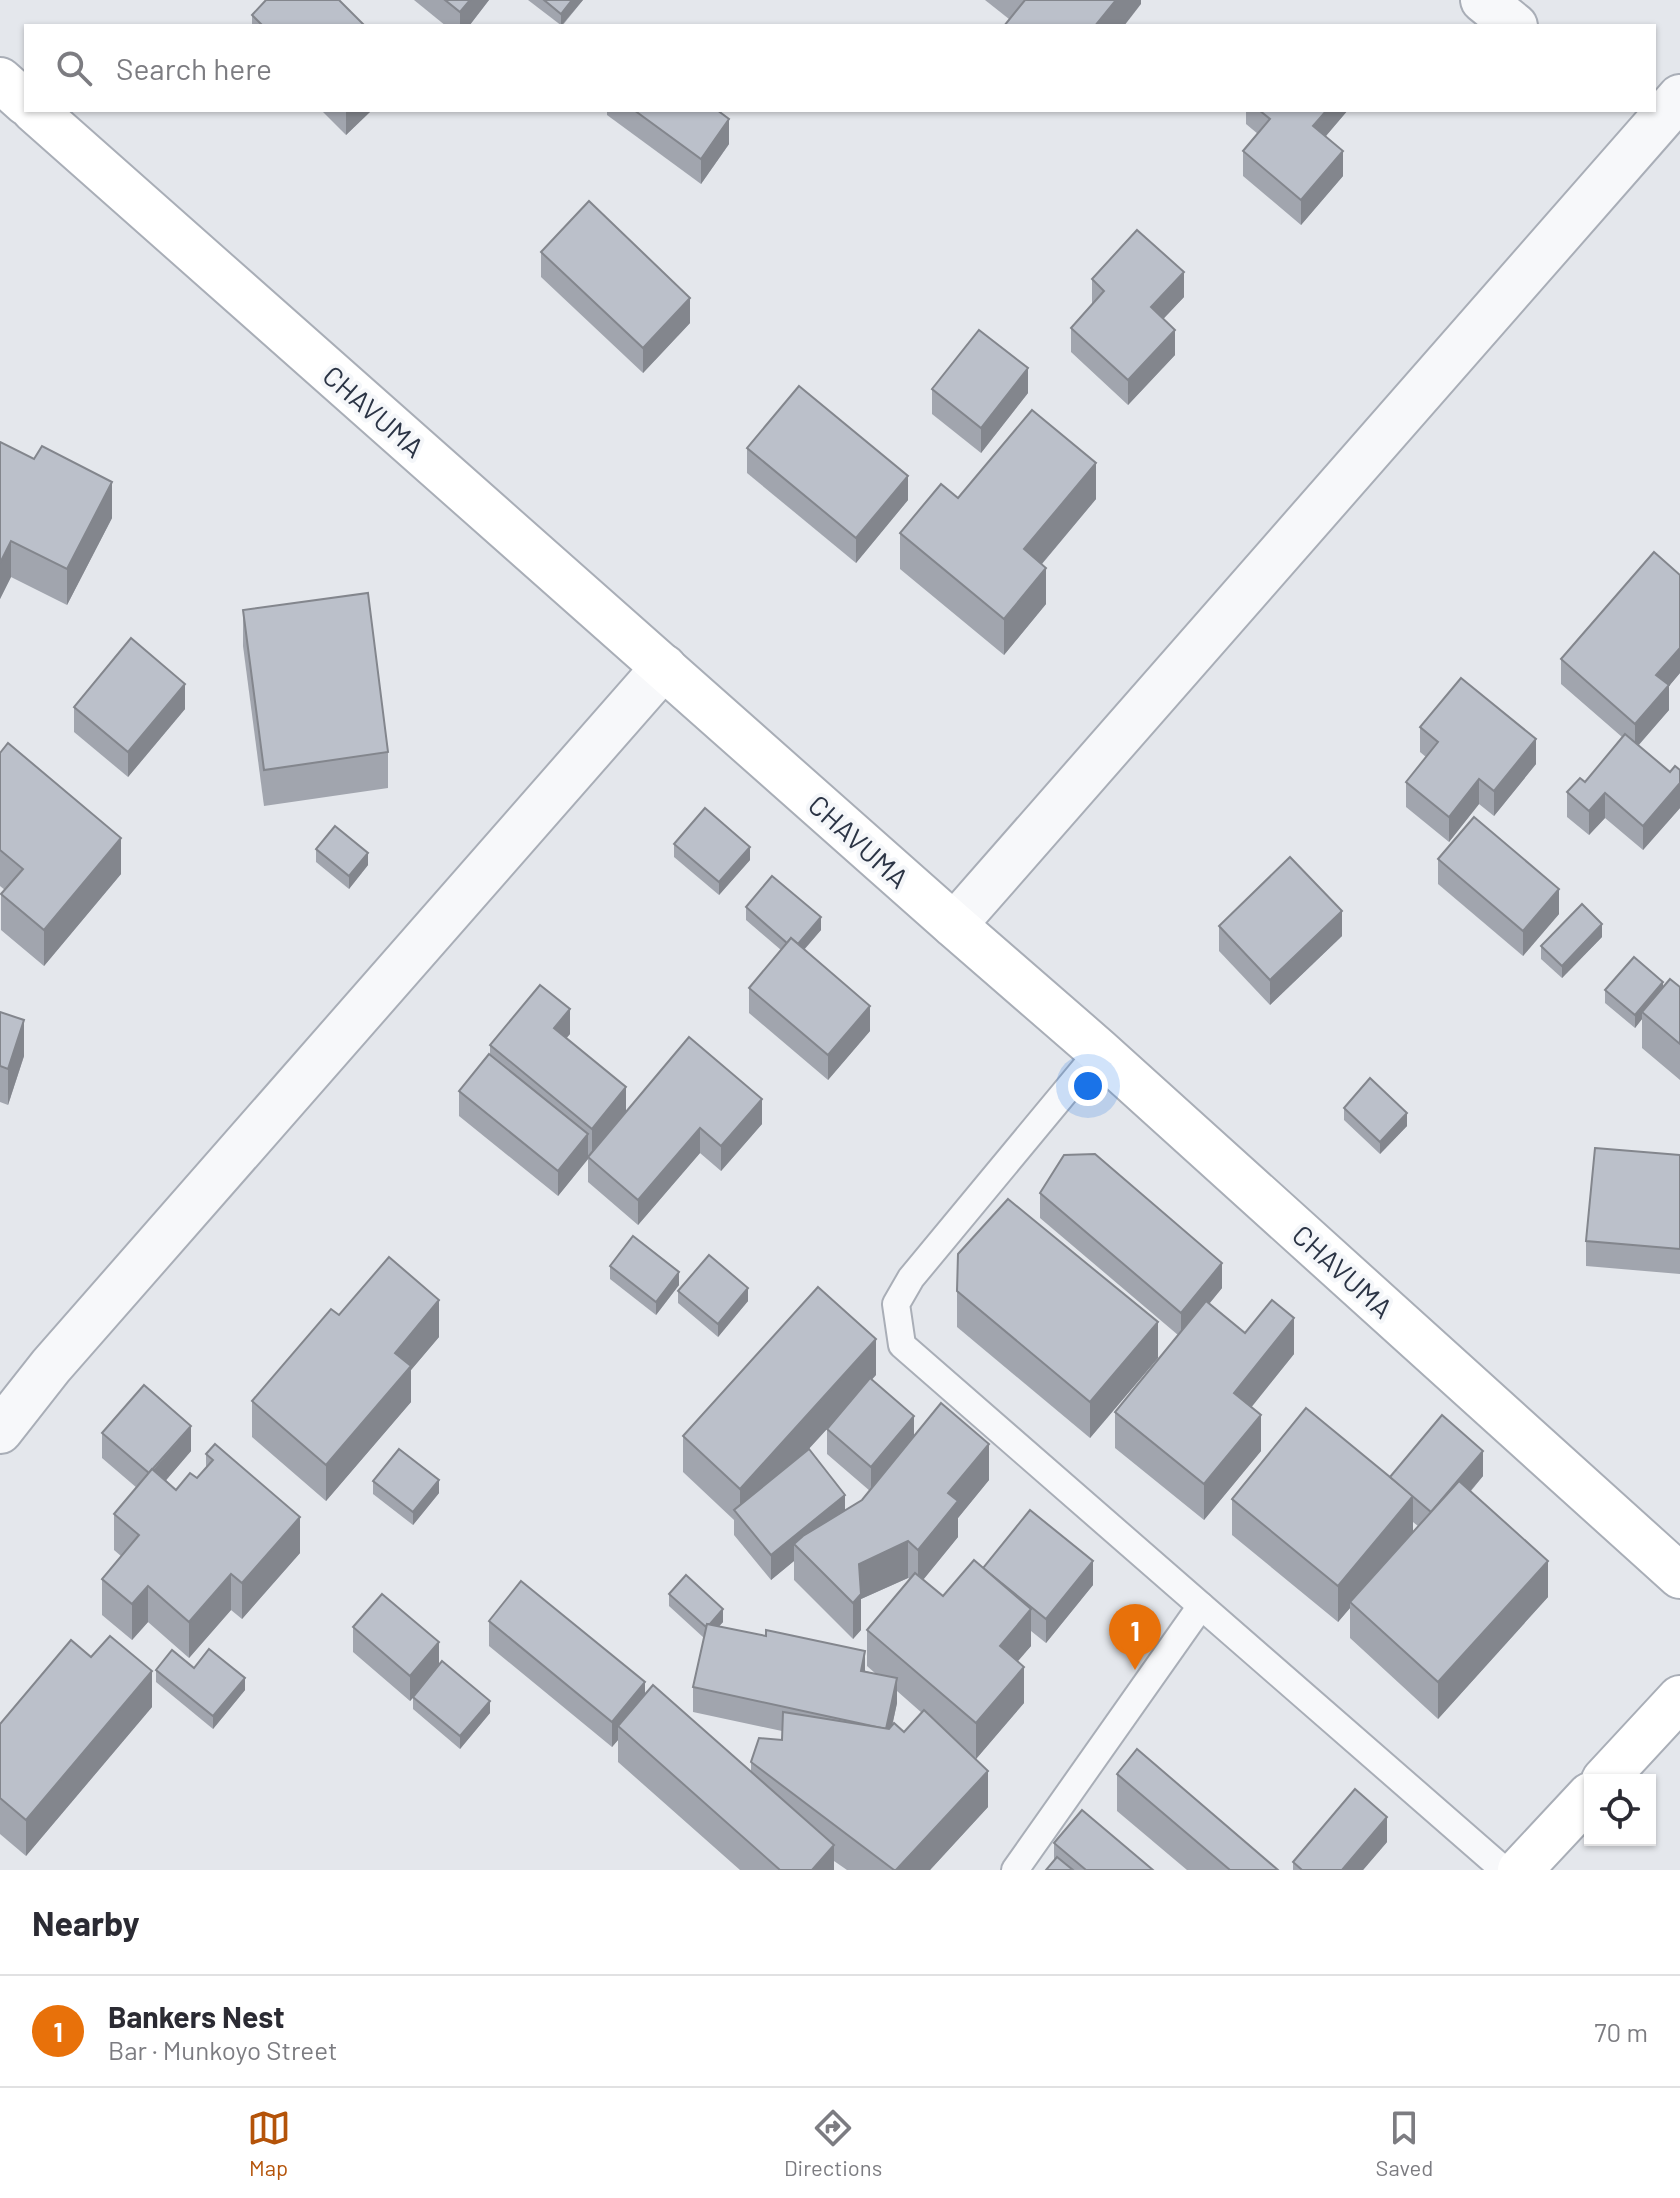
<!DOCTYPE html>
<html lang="en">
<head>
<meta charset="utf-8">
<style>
  :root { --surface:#fff; --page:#f2f2f3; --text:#2b2b33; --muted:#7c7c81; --line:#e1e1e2; --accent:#b45309 }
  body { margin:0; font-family:Barlow,sans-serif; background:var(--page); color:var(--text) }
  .controls { position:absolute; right:24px; bottom:24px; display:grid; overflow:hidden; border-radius:0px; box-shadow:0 2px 6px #0004 }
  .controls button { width:72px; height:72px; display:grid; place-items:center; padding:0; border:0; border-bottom:2px solid var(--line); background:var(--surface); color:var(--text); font:40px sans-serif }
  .you { position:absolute; left:1088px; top:1086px; width:28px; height:28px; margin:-20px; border:6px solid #fff; border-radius:50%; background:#1a73e8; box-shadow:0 0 0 12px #1a73e833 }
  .badge { display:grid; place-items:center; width:52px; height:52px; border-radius:50%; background:var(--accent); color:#fff; font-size:26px; font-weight:700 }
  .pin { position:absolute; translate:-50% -66px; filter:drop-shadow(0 2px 4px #0008) }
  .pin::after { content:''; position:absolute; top:42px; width:28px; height:24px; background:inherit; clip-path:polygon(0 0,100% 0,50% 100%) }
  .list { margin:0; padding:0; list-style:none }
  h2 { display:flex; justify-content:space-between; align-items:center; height:104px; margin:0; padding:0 32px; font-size:34px }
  h2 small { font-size:26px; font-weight:400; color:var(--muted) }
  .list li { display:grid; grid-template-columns:52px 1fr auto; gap:24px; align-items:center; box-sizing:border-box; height:112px; padding:0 32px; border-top:2px solid var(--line) }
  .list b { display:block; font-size:30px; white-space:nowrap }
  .list p { margin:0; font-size:26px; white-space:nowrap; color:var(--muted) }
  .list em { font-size:26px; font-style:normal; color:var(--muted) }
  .icon { flex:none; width:44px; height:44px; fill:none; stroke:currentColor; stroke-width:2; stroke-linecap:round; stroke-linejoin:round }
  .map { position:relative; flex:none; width:1680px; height:1870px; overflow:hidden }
  .search { position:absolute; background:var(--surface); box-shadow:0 2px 6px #0004; left:24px; right:24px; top:24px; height:88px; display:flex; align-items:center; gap:20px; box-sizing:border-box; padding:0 28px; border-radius:0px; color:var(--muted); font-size:30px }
  .sheet { height:216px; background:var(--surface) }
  nav { display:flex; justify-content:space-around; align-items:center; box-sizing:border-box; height:112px; border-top:2px solid var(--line); background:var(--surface); font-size:22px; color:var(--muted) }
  nav a { display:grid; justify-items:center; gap:4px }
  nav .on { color:var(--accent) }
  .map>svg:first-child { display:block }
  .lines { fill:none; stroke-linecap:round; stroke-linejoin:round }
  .lane-casing { stroke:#a9aeb7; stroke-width:30 }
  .street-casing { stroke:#a9aeb7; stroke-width:48 }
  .secondary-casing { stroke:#a9aeb7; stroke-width:48 }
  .lane { stroke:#f7f8fa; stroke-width:26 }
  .street { stroke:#f7f8fa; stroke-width:44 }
  .secondary { stroke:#fff; stroke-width:44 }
  .wall { fill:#a1a5ae; fill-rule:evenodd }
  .shaded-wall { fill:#83868d }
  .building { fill:#bbc0ca; stroke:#83868d; stroke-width:2 }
  .labels { text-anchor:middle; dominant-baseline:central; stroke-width:8; stroke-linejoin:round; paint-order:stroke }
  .street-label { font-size:28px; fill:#2b3445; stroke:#f4f6f9 }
</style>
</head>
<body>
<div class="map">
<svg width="1680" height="1870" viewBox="0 0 1680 1870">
  <rect width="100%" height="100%" fill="#e4e7ec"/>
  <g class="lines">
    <g class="lane-casing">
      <g id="lane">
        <path d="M1099,1051L911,1278L896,1304L902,1345L1504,1870"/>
        <path d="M1015,1870L1201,1606"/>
      </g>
    </g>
    <g class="street-casing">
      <g id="street">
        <path d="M1483,0L1515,26"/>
        <path d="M954,925L1680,97"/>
        <path d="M0,1431L51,1366L664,667"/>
      </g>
    </g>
    <g class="secondary-casing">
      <g id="secondary">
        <path d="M0,80L26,103"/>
        <path d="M34,110L954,925L1099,1051L1680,1576"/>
        <path d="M1604,1780L1680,1698"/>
        <path d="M1520,1870L1590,1795"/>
      </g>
    </g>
    <use href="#lane" class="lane"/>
    <use href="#street" class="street"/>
    <use href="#secondary" class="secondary"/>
  </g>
  <g class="wall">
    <path d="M414,0H489L469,26H446Z"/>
    <path d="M528,0H583L562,26Z"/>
    <path d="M985,0H1141V4L1009,19Z"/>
    <path d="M252,15L365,26H252Z"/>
    <path d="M321,110H372L346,135Z"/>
    <path d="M607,110H719L729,144L701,184L607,115Z"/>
    <path d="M1246,110H1348L1326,136L1343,176L1301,225L1243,176V151L1258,134L1246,124Z"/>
    <path d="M541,252L690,323L643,373L541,277Z"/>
    <path d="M1092,279L1184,297L1163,319L1175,355L1128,405L1071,352V328L1092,304Z"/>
    <path d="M932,389L1028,393L981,453L932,414Z"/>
    <path d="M0,442L112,518L67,605L11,577L0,599Z"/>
    <path d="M747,448L908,500L856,563L747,473Z"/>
    <path d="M958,498L1096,499L1042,564L1046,604L1004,655L900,569V533Z"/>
    <path d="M1680,575V673L1669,686V710L1638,746L1670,772L1680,770V808L1643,850L1605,818L1589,835L1567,817V792L1585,782L1622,737L1561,684V659Z"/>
    <path d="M243,610L388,752V788L264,806L243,646Z"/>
    <path d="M74,707L185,709L128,777L74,732Z"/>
    <path d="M1420,727L1536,764L1494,816L1479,804L1449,842L1406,807V782L1426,757L1420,752Z"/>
    <path d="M0,753L121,874L44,966L1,930V894L5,890L0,886Z"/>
    <path d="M674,844L750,860L719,895L674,857Z"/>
    <path d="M316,849L368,865L349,889L316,862Z"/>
    <path d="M1438,859L1559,914L1523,956L1438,884Z"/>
    <path d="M746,907L821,930L804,950L870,1031L828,1080L749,1013V988L781,950L746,920Z"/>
    <path d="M1219,926L1342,936L1270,1005L1219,951Z"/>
    <path d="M1602,937L1562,978L1541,959V946Z"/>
    <path d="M1680,987V1080L1642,1048V1019L1635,1028L1605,1003V990Z"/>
    <path d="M0,1012L24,1056L8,1105L0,1102Z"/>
    <path d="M570,1034L566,1038L626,1112L762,1124L721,1171L700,1153L638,1225L588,1182V1159L558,1196L459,1116V1091L490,1055V1045Z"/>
    <path d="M1344,1108L1407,1126L1380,1154L1344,1120Z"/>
    <path d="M1680,1155V1274L1586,1266V1241Z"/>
    <path d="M1040,1193L1222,1288L1209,1304L1245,1333L1294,1354L1251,1407L1261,1451L1204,1520L1115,1448V1412L1178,1335L1040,1218Z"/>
    <path d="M610,1266L679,1285L656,1315L610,1279Z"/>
    <path d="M678,1291L748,1301L718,1337L678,1303Z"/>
    <path d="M957,1291L1158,1358L1090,1438L957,1327Z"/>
    <path d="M339,1315L439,1337L411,1370V1402L326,1501L252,1437V1401Z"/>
    <path d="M876,1375L872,1379L914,1436L989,1480L958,1518V1537L923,1580L943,1596L983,1568L1093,1585L1046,1643L1031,1631V1646L1017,1661L1024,1703L976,1759L988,1807L930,1870H847L834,1861V1870H740L618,1762V1740L612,1747L489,1646V1621L645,1695L751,1771V1762L782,1740V1731L693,1712V1687L704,1638L669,1606V1594L723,1622L719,1626L876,1674L867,1666V1630L910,1579L908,1578L861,1599V1630L853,1639L794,1580V1561L771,1580L734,1535V1520L683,1472V1436ZM828,1428L827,1429V1454L870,1491L862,1500L845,1510L806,1452ZM897,1691L922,1713L904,1732L892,1726L897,1703Z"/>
    <path d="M102,1433L191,1451L166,1480L176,1490L197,1478L206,1467V1454L300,1553L242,1619L231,1610L189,1658L148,1622L132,1640L102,1615V1579L121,1556L114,1550V1514L137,1488L102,1458Z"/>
    <path d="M1483,1476L1471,1491L1548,1597L1438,1719L1350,1638V1608L1338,1622L1232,1535V1499L1390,1477ZM1413,1522L1418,1526L1413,1532Z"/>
    <path d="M373,1481L439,1493L413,1525L373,1494Z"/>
    <path d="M353,1627L439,1665L490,1713L460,1749L413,1709V1698L410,1701L353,1652Z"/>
    <path d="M194,1668L245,1690L213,1729L156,1682V1670Z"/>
    <path d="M152,1707L26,1856L0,1834V1724Z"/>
    <path d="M1117,1774L1278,1870H1187L1117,1811Z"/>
    <path d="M1387,1842L1363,1870H1293V1862Z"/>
    <path d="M1054,1843L1153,1870H1046L1054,1861Z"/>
  </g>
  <g class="shaded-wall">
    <path d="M470,0H489L469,26H460V12Z"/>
    <path d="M572,0H583L561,26V14Z"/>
    <path d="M1116,0H1141V4L1124,26H1095Z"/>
    <path d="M346,110H372L346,135Z"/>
    <path d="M1327,110H1348L1313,151V126Z"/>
    <path d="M729,119V144L701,184V159Z"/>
    <path d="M1343,151V176L1301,225V200Z"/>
    <path d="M1184,272V297L1151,332V307Z"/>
    <path d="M690,298V323L643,373V348Z"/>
    <path d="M1175,330V355L1128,405V380Z"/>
    <path d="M1028,368V393L981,453V428Z"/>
    <path d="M1096,463V499L1024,585V549Z"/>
    <path d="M908,476V500L856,563V538Z"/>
    <path d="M112,482V518L67,605V569Z"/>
    <path d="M11,541V577L0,599V563Z"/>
    <path d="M1046,568V604L1004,655V619Z"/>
    <path d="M1680,648V673L1669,686V710L1635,749V724L1656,675Z"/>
    <path d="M185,684V709L128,777V752Z"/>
    <path d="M1536,739V764L1494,816V791Z"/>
    <path d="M1479,779V804L1449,842V817Z"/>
    <path d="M1680,783V808L1643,850V826Z"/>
    <path d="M1605,793V818L1589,835V811Z"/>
    <path d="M121,838V874L44,966V930Z"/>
    <path d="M750,847V860L719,895V882Z"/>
    <path d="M368,853V865L349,889V876Z"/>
    <path d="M1559,889V914L1523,956V931Z"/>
    <path d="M1342,911V936L1270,1005V980Z"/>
    <path d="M821,917V930L794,961V948Z"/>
    <path d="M1602,924V937L1562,978V966Z"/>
    <path d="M1663,982V995L1642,1012V1019L1635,1028V1015Z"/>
    <path d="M870,1006V1031L828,1080V1055Z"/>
    <path d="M570,1009V1034L554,1053V1028Z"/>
    <path d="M24,1020V1056L8,1105V1069Z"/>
    <path d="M626,1087V1112L592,1154V1129Z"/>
    <path d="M762,1099V1124L721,1171V1146Z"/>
    <path d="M1407,1113V1126L1380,1154V1142Z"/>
    <path d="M700,1128V1153L638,1225V1200Z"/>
    <path d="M588,1134V1159L558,1196V1171Z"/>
    <path d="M1222,1263V1288L1181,1338V1313Z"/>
    <path d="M679,1272V1285L656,1315V1302Z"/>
    <path d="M748,1288V1301L718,1337V1324Z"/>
    <path d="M439,1300V1337L411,1370V1402L326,1501V1465L395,1353Z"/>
    <path d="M1294,1318V1354L1234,1429V1393Z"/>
    <path d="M1158,1322V1358L1090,1438V1402Z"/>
    <path d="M876,1339V1375L743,1521L740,1517V1489Z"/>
    <path d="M1261,1415V1451L1204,1520V1484Z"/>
    <path d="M914,1416V1441L871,1492V1467Z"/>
    <path d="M191,1426V1451L150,1499V1474Z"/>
    <path d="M989,1444V1480L958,1518V1537L918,1586V1550L948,1493Z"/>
    <path d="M1483,1451V1476L1431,1537V1513Z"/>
    <path d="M439,1480V1493L413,1525V1512Z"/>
    <path d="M845,1495V1520L794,1544V1561L771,1580V1555Z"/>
    <path d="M1413,1496V1532L1350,1602V1608L1338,1622V1586Z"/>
    <path d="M300,1517V1553L242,1619V1583Z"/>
    <path d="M908,1541V1578L861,1599V1630L853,1639V1603L859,1564Z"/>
    <path d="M1093,1561V1585L1046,1643V1619Z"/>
    <path d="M1548,1561V1597L1438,1719V1682Z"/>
    <path d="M231,1574V1610L189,1658V1622Z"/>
    <path d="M148,1586V1622L132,1640V1604Z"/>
    <path d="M723,1609V1622L707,1640V1628Z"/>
    <path d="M1031,1609V1646L1000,1682V1646Z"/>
    <path d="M439,1642V1667L410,1701V1676Z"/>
    <path d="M865,1651V1676L861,1671Z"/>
    <path d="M1024,1667V1703L976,1759V1723Z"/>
    <path d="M152,1671V1707L26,1856V1820Z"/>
    <path d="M245,1678V1690L213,1729V1716Z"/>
    <path d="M897,1678V1703L886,1754V1729Z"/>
    <path d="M645,1682V1707L618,1726V1740L612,1747V1722Z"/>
    <path d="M490,1701V1713L460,1749V1736Z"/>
    <path d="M988,1771V1807L930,1870H896Z"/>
    <path d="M1387,1817V1842L1363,1870H1342Z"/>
    <path d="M834,1845V1870H812Z"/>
  </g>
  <g class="building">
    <path d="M266,0H339L365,26H263L252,15Z"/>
    <path d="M445,0H470L460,12Z"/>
    <path d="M544,0H572L561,14Z"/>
    <path d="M1025,0H1116L1095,26H1004Z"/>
    <path d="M634,110H717L729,119L701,159Z"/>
    <path d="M1259,110H1327L1313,126L1343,151L1301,200L1243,151L1270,119Z"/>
    <path d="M589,201L690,298L643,348L541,252Z"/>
    <path d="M1137,230L1184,272L1151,307L1175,330L1128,380L1071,328L1104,291L1092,279Z"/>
    <path d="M979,330L1028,368L981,428L932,389Z"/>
    <path d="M799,386L908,476L856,538L747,448Z"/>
    <path d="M1032,410L1096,463L1024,549L1046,568L1004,619L900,533L941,484L958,498Z"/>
    <path d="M0,442L34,459L42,446L112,482L67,569L11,541L0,563Z"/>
    <path d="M1654,552L1680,575V648L1656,675L1669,685L1635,724L1561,659Z"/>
    <path d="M368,593L388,752L264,770L243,610Z"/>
    <path d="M131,638L185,684L128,752L74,707Z"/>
    <path d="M1461,678L1536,739L1494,791L1479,779L1449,817L1406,782L1438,742L1420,727Z"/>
    <path d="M1625,734L1670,772L1675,766L1680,770V783L1643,826L1605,793L1589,811L1567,792L1580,778L1585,782Z"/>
    <path d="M8,743L121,838L44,930L1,894L23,869L0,850V753Z"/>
    <path d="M705,808L750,847L719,882L674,844Z"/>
    <path d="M1474,817L1559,889L1523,931L1438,859Z"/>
    <path d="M335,826L368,853L349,876L316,849Z"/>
    <path d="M1290,857L1342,911L1270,980L1219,926Z"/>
    <path d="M772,876L821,917L798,944L791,938L787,943L746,907Z"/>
    <path d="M1582,904L1602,924L1562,966L1541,946Z"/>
    <path d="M791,938L870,1006L828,1055L749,988Z"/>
    <path d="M1634,957L1663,982L1635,1015L1605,990Z"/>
    <path d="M1670,979L1680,987V1044L1642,1012Z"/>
    <path d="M540,985L570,1009L554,1028L626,1087L592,1129L490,1045Z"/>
    <path d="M0,1012L24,1020L8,1069L0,1066Z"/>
    <path d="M689,1037L762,1099L721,1146L700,1128L638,1200L588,1157Z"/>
    <path d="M489,1054L588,1134L558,1171L459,1091Z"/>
    <path d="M1370,1078L1407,1113L1380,1142L1344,1108Z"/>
    <path d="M1595,1148L1680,1155V1249L1586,1241Z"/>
    <path d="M1095,1154L1222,1263L1181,1313L1040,1193L1064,1155Z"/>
    <path d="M1008,1199L1158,1322L1090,1402L957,1291L958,1254Z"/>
    <path d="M633,1236L679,1272L656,1302L610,1266Z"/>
    <path d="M709,1255L748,1288L718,1324L678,1291Z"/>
    <path d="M389,1257L439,1300L395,1353L411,1366L326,1465L252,1401L331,1309L339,1315Z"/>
    <path d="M818,1287L876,1339L740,1489L683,1436Z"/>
    <path d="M1272,1300L1294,1318L1234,1393L1261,1415L1204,1484L1115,1412L1206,1301L1245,1333Z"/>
    <path d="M870,1378L914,1416L871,1467L827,1429Z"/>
    <path d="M144,1385L191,1426L149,1473L102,1433Z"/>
    <path d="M941,1403L989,1444L948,1493L958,1501L918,1550L908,1541L859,1564L861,1594L853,1603L794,1544L803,1536L862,1500Z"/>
    <path d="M1306,1408L1413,1496L1338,1586L1232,1499Z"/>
    <path d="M1442,1415L1483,1451L1431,1512L1390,1477Z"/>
    <path d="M215,1444L300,1517L242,1583L231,1574L189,1622L148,1586L132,1604L102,1579L139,1535L114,1514L152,1469L176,1490L190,1473L197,1478L213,1460L206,1454Z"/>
    <path d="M399,1449L439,1480L413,1512L373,1481Z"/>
    <path d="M809,1449L845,1495L771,1555L734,1510Z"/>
    <path d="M1459,1481L1548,1561L1438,1682L1350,1602Z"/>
    <path d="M1030,1510L1093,1561L1046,1619L983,1568Z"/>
    <path d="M974,1560L1031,1609L1000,1646L1024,1667L976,1723L867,1630L915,1573L943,1596Z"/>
    <path d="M686,1575L723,1609L710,1624H707L706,1627L669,1594Z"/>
    <path d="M521,1581L645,1682L612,1722L489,1621Z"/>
    <path d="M382,1594L439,1642L410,1676L353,1627Z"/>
    <path d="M707,1624L766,1636V1630L865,1651L861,1671L897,1678L886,1729L693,1687Z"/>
    <path d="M110,1636L152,1671L26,1820L0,1798V1724L71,1640L91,1657Z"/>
    <path d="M209,1649L245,1678L213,1716L156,1670L172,1650L194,1668Z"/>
    <path d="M442,1661L490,1701L460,1736L413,1697Z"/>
    <path d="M653,1685L834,1845L812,1870H780L618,1726Z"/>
    <path d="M924,1710L988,1771L896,1870H894L751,1762L759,1738L782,1740L783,1712L889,1729L894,1723L904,1732Z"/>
    <path d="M1137,1749L1278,1870H1230L1117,1774Z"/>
    <path d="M1355,1789L1387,1817L1342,1870H1302L1293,1862Z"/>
    <path d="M1082,1810L1153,1870H1086L1054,1843Z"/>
    <path d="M1057,1857L1073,1870H1046Z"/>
  </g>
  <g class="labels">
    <g class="street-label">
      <text transform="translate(374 411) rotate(41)">CHAVUMA</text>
      <text transform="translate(859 841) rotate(42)">CHAVUMA</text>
      <text transform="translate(1343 1271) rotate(42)">CHAVUMA</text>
    </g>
  </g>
</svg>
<div class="controls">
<button><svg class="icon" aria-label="locate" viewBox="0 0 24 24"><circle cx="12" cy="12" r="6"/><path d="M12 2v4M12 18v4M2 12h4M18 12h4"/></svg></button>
</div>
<div class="you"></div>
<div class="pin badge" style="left:1135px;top:1670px;background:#e8710a">1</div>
<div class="search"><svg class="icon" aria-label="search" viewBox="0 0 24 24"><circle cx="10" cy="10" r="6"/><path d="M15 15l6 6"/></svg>Search here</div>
</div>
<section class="sheet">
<h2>Nearby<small></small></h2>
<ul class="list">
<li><span class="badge" style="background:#e8710a">1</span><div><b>Bankers Nest</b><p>Bar · Munkoyo Street</p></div><em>70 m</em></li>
</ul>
</section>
<nav>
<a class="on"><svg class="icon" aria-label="map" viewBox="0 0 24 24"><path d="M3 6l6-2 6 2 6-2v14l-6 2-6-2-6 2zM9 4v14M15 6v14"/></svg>Map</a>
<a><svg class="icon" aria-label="directions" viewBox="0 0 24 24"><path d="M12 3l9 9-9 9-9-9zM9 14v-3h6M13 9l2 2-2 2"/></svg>Directions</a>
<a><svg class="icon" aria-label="saved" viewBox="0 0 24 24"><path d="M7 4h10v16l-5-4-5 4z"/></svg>Saved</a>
</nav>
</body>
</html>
